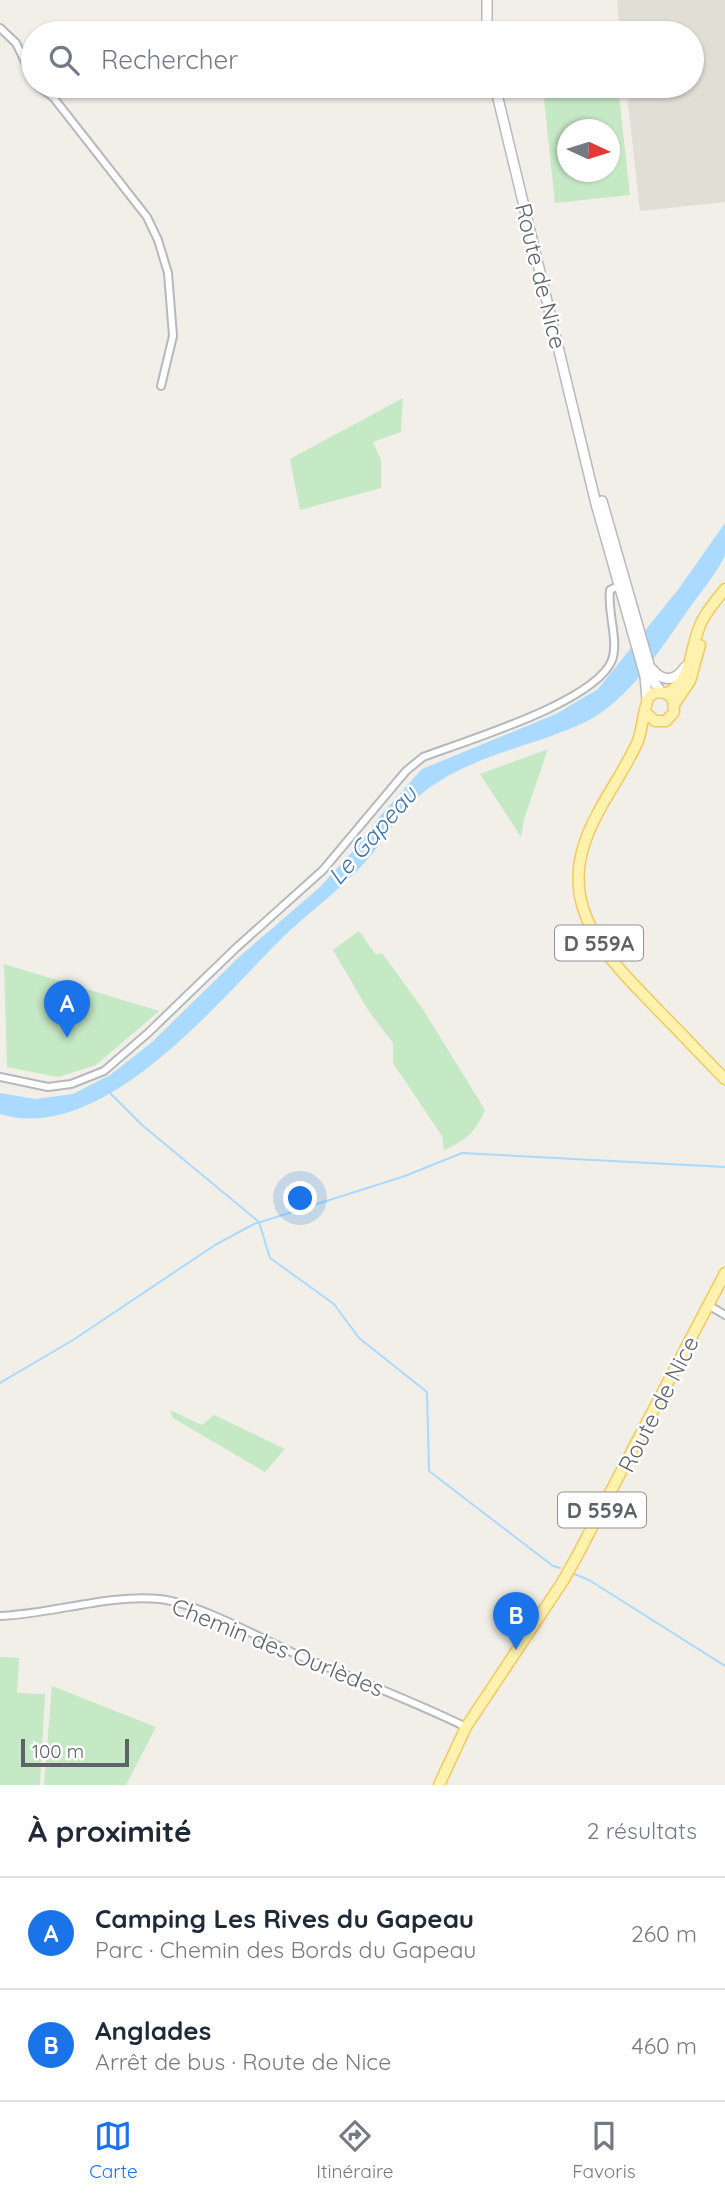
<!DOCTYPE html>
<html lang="fr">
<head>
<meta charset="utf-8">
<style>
  :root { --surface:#fff; --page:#f2f2f3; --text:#1f2937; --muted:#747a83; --line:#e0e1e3; --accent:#1a73e8 }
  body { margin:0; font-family:Quicksand,sans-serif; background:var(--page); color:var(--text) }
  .compass { position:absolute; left:557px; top:119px; width:63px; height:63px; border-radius:50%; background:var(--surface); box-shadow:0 2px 5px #0004; rotate:94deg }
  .scale { position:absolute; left:21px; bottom:18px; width:108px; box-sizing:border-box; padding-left:7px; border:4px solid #5f6368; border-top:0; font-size:19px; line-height:24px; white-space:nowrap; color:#5f6368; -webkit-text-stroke:5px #fff; paint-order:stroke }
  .you { position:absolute; left:301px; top:1199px; width:24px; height:24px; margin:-18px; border:5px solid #fff; border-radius:50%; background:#1a73e8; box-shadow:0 0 0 10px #1a73e833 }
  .badge { display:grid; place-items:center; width:46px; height:46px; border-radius:50%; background:var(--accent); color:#fff; font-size:23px; font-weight:700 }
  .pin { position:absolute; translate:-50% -58px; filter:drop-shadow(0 2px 4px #0008) }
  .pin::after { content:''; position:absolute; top:37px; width:24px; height:21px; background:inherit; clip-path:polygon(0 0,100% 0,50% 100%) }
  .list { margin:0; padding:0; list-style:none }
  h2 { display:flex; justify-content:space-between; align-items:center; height:91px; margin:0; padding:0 28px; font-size:30px }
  h2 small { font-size:23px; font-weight:400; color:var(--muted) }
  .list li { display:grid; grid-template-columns:46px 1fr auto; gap:21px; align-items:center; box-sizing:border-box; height:112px; padding:0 28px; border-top:2px solid var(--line) }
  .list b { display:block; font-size:26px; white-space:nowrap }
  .list p { margin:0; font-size:23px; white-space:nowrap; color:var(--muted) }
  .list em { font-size:23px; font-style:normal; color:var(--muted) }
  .icon { flex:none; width:38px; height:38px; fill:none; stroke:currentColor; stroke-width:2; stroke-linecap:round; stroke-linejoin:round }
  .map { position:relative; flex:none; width:725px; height:1785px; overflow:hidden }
  .search { position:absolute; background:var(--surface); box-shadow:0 2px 5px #0004; left:21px; right:21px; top:21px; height:77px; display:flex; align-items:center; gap:18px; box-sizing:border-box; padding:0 24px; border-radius:38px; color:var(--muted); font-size:26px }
  .sheet { height:315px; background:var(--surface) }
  nav { display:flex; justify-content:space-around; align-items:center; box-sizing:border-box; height:98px; border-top:2px solid var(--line); background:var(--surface); font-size:19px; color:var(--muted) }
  nav a { display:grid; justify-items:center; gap:4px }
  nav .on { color:var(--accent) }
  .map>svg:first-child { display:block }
  .education { fill:#e1ded6 }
  .green { fill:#c5e8c5; fill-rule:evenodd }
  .water { fill:#aadaff }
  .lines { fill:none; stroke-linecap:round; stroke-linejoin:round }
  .stream { stroke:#aadaff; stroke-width:2 }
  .street-casing { stroke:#b5b8bc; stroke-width:10 }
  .secondary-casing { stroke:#b6babf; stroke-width:12 }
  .primary-casing { stroke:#f2c960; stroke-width:13 }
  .street { stroke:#fff; stroke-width:6 }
  .secondary { stroke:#fff; stroke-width:9 }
  .primary { stroke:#fff2af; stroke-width:10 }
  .labels { text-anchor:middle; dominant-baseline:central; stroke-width:5; stroke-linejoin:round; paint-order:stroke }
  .shield { fill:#fff; stroke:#8f9295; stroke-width:2 }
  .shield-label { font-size:21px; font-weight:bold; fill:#5f6368 }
  .street-label { font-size:23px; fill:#5f6368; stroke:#fff }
  .water-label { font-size:24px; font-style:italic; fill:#4174aa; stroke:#fff }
</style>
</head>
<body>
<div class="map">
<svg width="725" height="1785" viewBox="0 0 725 1785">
  <rect width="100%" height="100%" fill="#f1efe8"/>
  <path class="education" d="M617,0H725V202L640,211L626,86H692V33H620Z"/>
  <g class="green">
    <path d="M575,86H618L630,195L555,203L543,89ZM568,130H610V172H568Z"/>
    <path d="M403,398L401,432L373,442L381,460V488L300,510L290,459Z"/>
    <path d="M548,749L524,819L521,837L480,774Z"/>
    <path d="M359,931L376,955L382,953L424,1011L485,1110C475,1132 467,1140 444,1150L442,1136L393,1063V1043L368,1010L333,950Z"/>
    <path d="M4,964L159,1011L96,1065L58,1077L7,1067Z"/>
    <path d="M170,1410L202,1425L214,1415L285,1449L265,1472L173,1418Z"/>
    <path d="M0,1657L19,1658L17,1693L45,1694L40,1785H0Z"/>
    <path d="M52,1686L156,1727L126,1785H44Z"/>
  </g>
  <path class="water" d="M725,523C725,533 725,545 725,554C723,566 692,603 684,616C661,648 638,685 606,709C591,721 572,728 554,735C509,751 456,764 419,796C398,814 384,841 366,861C339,892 304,915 276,944C214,1007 100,1145 0,1114V1093L35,1099L73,1094L110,1075L151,1043L239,957L319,888L352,852L380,816L422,769L556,714L598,689L680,587Z"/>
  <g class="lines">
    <g class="stream">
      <path d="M109,1092L142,1125L259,1222L270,1258L334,1304L359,1338L427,1392L429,1471L553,1566L560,1568"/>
      <path d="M0,1383L73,1340L215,1245L254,1224L405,1176L462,1153L725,1167"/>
      <path d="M572,1573L589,1580L725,1666"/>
    </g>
    <g class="street-casing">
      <g id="street">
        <path d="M0,28L16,43L33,78"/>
        <path d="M38,86L53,97L147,217L158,240L168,273L173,336L161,386"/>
        <path d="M0,1077L48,1087L71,1084L104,1071L148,1033L236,948L323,870L406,771L423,757C465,741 596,702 612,660C619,641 607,611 610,590L622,584"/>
        <path d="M708,1305L725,1315"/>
        <path d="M0,1616C53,1614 107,1594 160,1599C200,1604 259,1638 298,1655C354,1679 411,1700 466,1727"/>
      </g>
    </g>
    <g class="secondary-casing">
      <g id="secondary">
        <path d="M487,33V0"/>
        <path d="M495,86L596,504L645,676L647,699"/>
        <path d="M602,501L654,682L661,692"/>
        <path d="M652,669C663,683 676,681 685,667"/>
      </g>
    </g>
    <g class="primary-casing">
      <g id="primary">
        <path d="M667,693C694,681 689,645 702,621C708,609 717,599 725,589"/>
        <path d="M675,703L690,681L700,645"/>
        <path d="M646,713L655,721H666L674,712L673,699C667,693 658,689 650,696C645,700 642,731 638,741C614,795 563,843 583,908C596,950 629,979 658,1010C681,1033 702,1056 725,1079"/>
        <path d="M439,1785L466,1727L563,1581L577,1556L725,1273"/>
      </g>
    </g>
    <use href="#street" class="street"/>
    <use href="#secondary" class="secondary"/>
    <use href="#primary" class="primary"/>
  </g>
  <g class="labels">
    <g class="shield">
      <rect x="555" y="925.5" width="88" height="35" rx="5"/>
      <rect x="558" y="1492.5" width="88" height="35" rx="5"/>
    </g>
    <g class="shield-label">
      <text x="599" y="943">D 559A</text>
      <text x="602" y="1510">D 559A</text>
    </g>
    <g class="street-label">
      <text transform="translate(541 276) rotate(76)">Route de Nice</text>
      <text transform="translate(658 1404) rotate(-63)">Route de Nice</text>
      <text transform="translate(278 1647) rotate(22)">Chemin des Ourlèdes</text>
    </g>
    <g class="water-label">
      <text transform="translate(372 835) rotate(-49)">Le Gapeau</text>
    </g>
  </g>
</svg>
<svg class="compass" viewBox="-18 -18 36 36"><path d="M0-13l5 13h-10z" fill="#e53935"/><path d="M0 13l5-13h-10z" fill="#747a83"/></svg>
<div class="scale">100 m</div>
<div class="you"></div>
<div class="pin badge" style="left:67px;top:1038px">A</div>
<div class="pin badge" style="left:516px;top:1650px">B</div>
<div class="search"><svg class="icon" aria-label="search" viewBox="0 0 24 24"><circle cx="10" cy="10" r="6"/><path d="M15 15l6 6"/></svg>Rechercher</div>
</div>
<section class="sheet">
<h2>À proximité<small>2 résultats</small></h2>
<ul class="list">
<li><span class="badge">A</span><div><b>Camping Les Rives du Gapeau</b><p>Parc · Chemin des Bords du Gapeau</p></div><em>260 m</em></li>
<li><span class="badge">B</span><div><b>Anglades</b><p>Arrêt de bus · Route de Nice</p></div><em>460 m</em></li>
</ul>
</section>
<nav>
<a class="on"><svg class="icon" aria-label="map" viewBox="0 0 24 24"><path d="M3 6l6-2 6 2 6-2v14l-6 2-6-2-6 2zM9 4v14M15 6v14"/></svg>Carte</a>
<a><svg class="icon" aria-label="directions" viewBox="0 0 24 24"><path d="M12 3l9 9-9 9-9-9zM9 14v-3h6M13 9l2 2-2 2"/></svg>Itinéraire</a>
<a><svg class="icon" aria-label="saved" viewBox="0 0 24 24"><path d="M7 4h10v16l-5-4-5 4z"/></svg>Favoris</a>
</nav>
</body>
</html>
